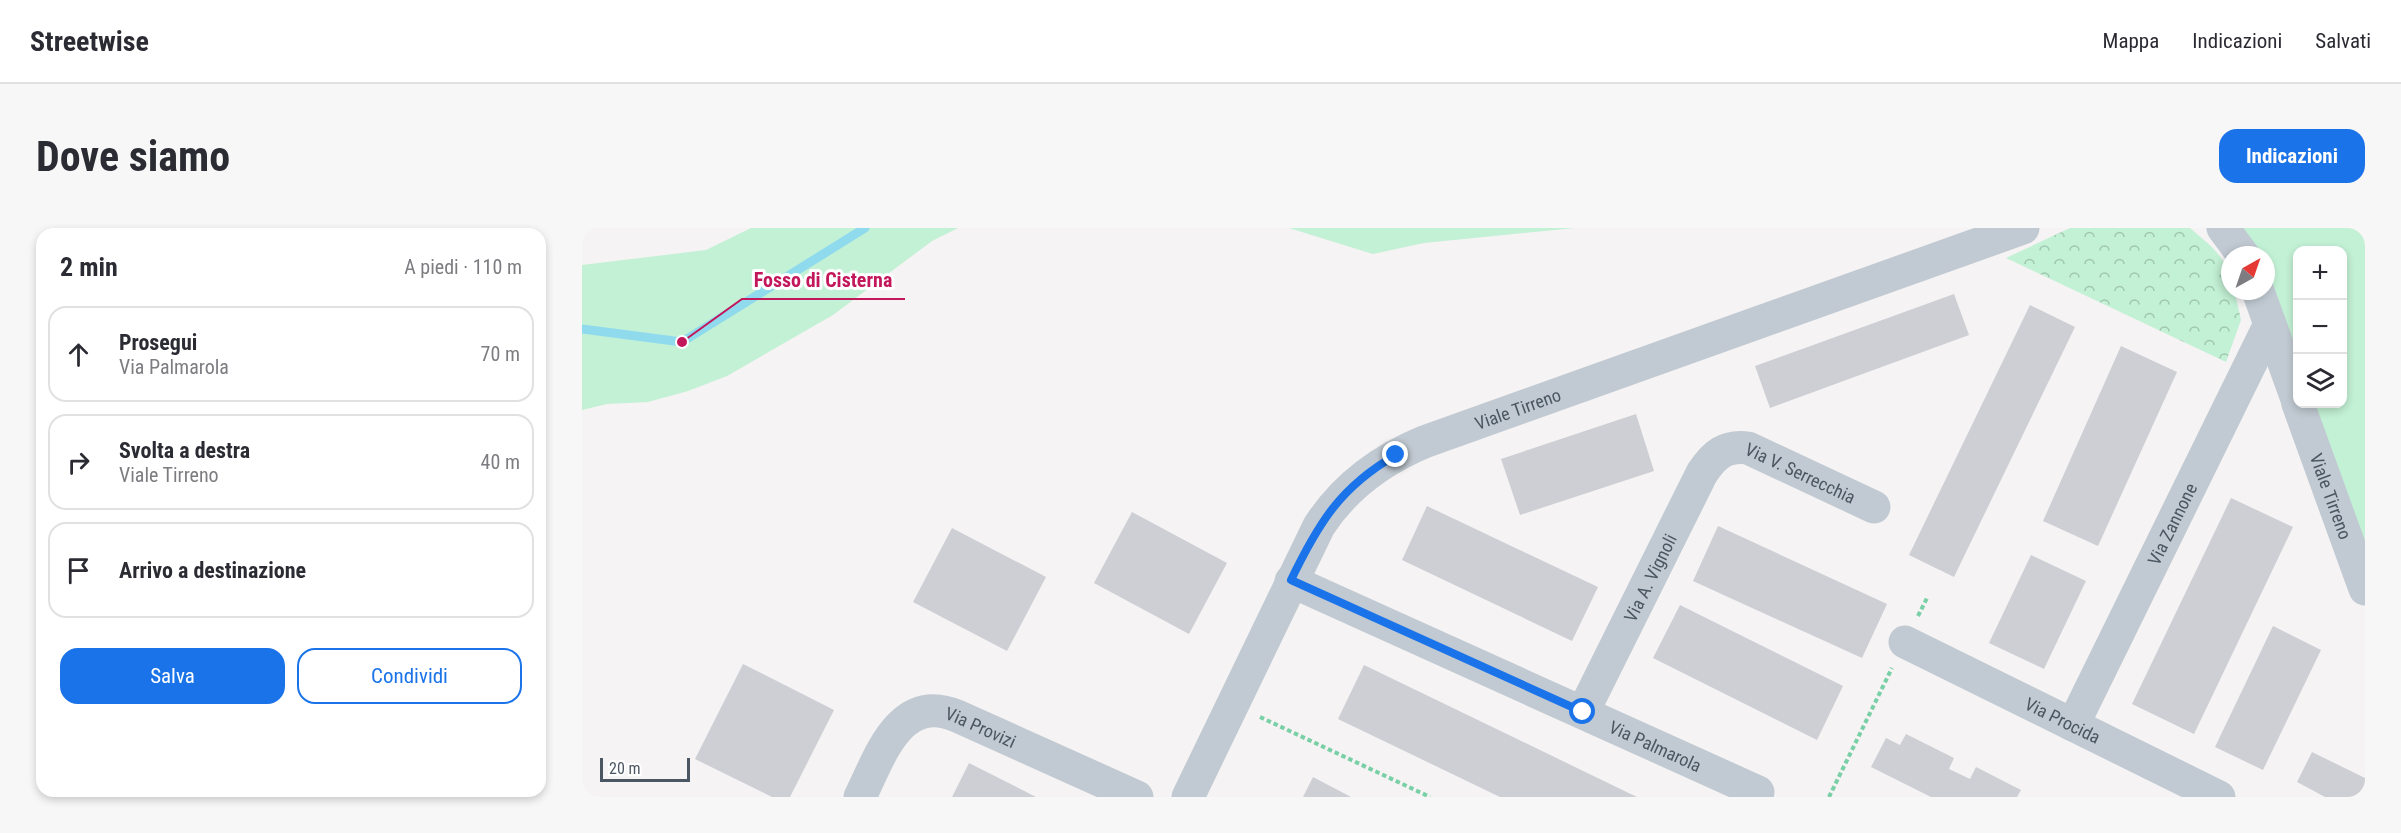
<!DOCTYPE html>
<html lang="it">
<head>
<meta charset="utf-8">
<style>
  :root { --surface:#fff; --page:#f7f7f7; --text:#2b2b33; --muted:#7c7c81; --line:#e1e1e2; --accent:#1a73e8 }
  body { margin:0; font-family:"Roboto Condensed",sans-serif; background:var(--page); color:var(--text) }
  .controls { position:absolute; right:18px; top:18px; display:grid; overflow:hidden; border-radius:12px; box-shadow:0 3px 9px #0003 }
  .controls button { width:54px; height:54px; display:grid; place-items:center; padding:0; border:0; border-bottom:2px solid var(--line); background:var(--surface); color:var(--text); font:30px sans-serif }
  .compass { position:absolute; left:1639px; top:18px; width:54px; height:54px; border-radius:50%; background:var(--surface); box-shadow:0 3px 9px #0003; rotate:40deg }
  .scale { position:absolute; left:18px; bottom:15px; width:90px; box-sizing:border-box; padding-left:6px; border:3px solid #4a5661; border-top:0; font-size:16px; line-height:21px; white-space:nowrap; color:#4a5661; -webkit-text-stroke:4px #fff; paint-order:stroke }
  .stop { position:absolute; width:18px; height:18px; margin:-14px; border:4px solid #1a73e8; border-radius:50%; background:#fff }
  .stop.end { background:#1a73e8; border-color:#fff; box-shadow:0 2px 6px #0008 }
  .list { margin:0; padding:0; list-style:none }
  h2 { display:flex; justify-content:space-between; align-items:center; height:78px; margin:0; padding:0 24px; font-size:26px }
  h2 small { font-size:20px; font-weight:400; color:var(--muted) }
  .list li { display:grid; grid-template-columns:39px 1fr auto; gap:18px; align-items:center; box-sizing:border-box; height:96px; margin:0 12px 12px; padding:0 12px; border:2px solid var(--line); border-radius:18px }
  .list b { display:block; font-size:22px; white-space:nowrap }
  .list p { margin:0; font-size:20px; white-space:nowrap; color:var(--muted) }
  .list em { font-size:20px; font-style:normal; color:var(--muted) }
  .actions { display:flex; gap:12px; padding:18px 24px }
  .actions a { flex:1; padding:14px 0; border:2px solid var(--accent); border-radius:18px; text-align:center; font-size:21px; color:var(--accent) }
  .actions .main { background:var(--accent); color:#fff }
  .icon { flex:none; width:33px; height:33px; fill:none; stroke:currentColor; stroke-width:2; stroke-linecap:round; stroke-linejoin:round }
  .map { position:relative; flex:none; width:1783px; height:569px; overflow:hidden; border-radius:18px }
  header { display:flex; align-items:center; gap:36px; box-sizing:border-box; height:84px; padding:0 30px; background:var(--surface); border-bottom:2px solid var(--line) }
  header strong { font-size:28px }
  nav { display:flex; gap:33px; margin-inline-start:auto; font-size:21px }
  .intro { display:flex; align-items:center; justify-content:space-between; box-sizing:border-box; height:144px; padding:0 36px }
  h1 { margin:0; font-size:42px }
  .button { padding:15px 27px; border-radius:18px; background:var(--accent); color:#fff; font-size:21px; font-weight:700 }
  main { display:flex; gap:36px; padding:0 36px }
  aside { flex:1; background:var(--surface); border-radius:18px; box-shadow:0 3px 9px #0003 }
  .map>svg:first-child { display:block }
  .grass { fill:#c3f1d5 }
  .park { fill:url(#park-crowns) }
  .lines { fill:none; stroke-linecap:round; stroke-linejoin:round }
  .stream { stroke:#90daee; stroke-width:9 }
  .building { fill:#cdcfd5 }
  .path { stroke:#7ad0a6; stroke-width:4; stroke-dasharray:4.5 3; stroke-linecap:butt }
  .street { stroke:#c1cad2; stroke-width:33 }
  .route { stroke:#1a73e8; stroke-width:8 }
  .labels { text-anchor:middle; dominant-baseline:central; stroke-width:6; stroke-linejoin:round; paint-order:stroke }
  .street-label { font-size:18px; fill:#4a5661; stroke:#fff }
  .leader { fill:none; stroke:#c2185b; stroke-width:2 }
  .callout-dot { fill:#c2185b; stroke:#fff; stroke-width:2 }
  .callout-label { font-size:20px; text-anchor:middle; font-weight:bold; fill:#c2185b; stroke:#fff; stroke-width:6; stroke-linejoin:round; paint-order:stroke }
</style>
</head>
<body>
<header>
<strong>Streetwise</strong>
<nav><a>Mappa</a><a>Indicazioni</a><a>Salvati</a></nav>
</header>
<div class="intro"><h1>Dove siamo</h1><a class="button">Indicazioni</a></div>
<main>
<aside>
<h2>2 min<small>A piedi · 110 m</small></h2>
<ul class="list">
<li><svg class="icon" aria-label="ahead" viewBox="0 0 24 24"><path d="M12 20V5M6 11l6-6 6 6"/></svg><div><b>Prosegui</b><p>Via Palmarola</p></div><em>70 m</em></li>
<li><svg class="icon" aria-label="right" viewBox="0 0 24 24"><path d="M7 20v-9h11M14 6l5 5-5 5"/></svg><div><b>Svolta a destra</b><p>Viale Tirreno</p></div><em>40 m</em></li>
<li><svg class="icon" aria-label="arrive" viewBox="0 0 24 24"><path d="M6 21V4h12l-3 4 3 4H6"/></svg><div><b>Arrivo a destinazione</b></div></li>
</ul>
<div class="actions"><a class="main">Salva</a><a>Condividi</a></div>
</aside>
<div class="map">
<svg width="1783" height="569" viewBox="0 0 1783 569">
  <defs>
    <pattern id="park-crowns" width="20" height="18" patternUnits="userSpaceOnUse" patternTransform="scale(1.5)"><rect width="20" height="18" fill="#c3f1d5"/><path d="M2 6a3 3 0 1 1 6 0M12 15a3 3 0 1 1 6 0" fill="none" stroke="#a0c6b0"/></pattern>
  </defs>
  <rect width="100%" height="100%" fill="#f5f3f3"/>
  <g class="grass">
    <path d="M169,0H376L350,13L251,87L145,148L106,163L66,174L25,176L0,182V37L124,22Z"/>
    <path d="M707,0H993L842,15L791,26Z"/>
    <path d="M1658,0H1783V329L1729,176H1760V22H1716L1715,138L1684,49V27H1675Z"/>
  </g>
  <path class="park" d="M1488,0H1608C1631,20 1648,30 1648,63L1653,65L1659,92L1644,134L1424,30Z"/>
  <g class="lines">
    <path class="stream" d="M0,101L100,114L283,0"/>
  </g>
  <g class="building">
    <path d="M1372,66L1387,107L1188,180L1173,138Z"/>
    <path d="M1448,77L1493,99L1372,349L1327,327Z"/>
    <path d="M1539,118L1595,144L1516,318L1461,293Z"/>
    <path d="M1054,186L1072,243L938,287L919,231Z"/>
    <path d="M1649,270L1711,299L1612,506L1550,476Z"/>
    <path d="M845,278L1016,359L990,413L820,332Z"/>
    <path d="M550,284L645,335L607,406L512,355Z"/>
    <path d="M1136,298L1305,376L1280,430L1111,353Z"/>
    <path d="M370,300L464,349L425,423L331,374Z"/>
    <path d="M1449,327L1504,353L1462,441L1407,415Z"/>
    <path d="M1098,377L1261,458L1235,512L1071,430Z"/>
    <path d="M1691,398L1739,422L1681,542L1633,519Z"/>
    <path d="M161,436L252,482L208,569H190L113,531Z"/>
    <path d="M782,437L1055,569H918L756,491Z"/>
    <path d="M1324,506L1372,530L1367,541L1388,551L1394,539L1439,562L1435,569H1349L1289,539L1304,510L1318,517Z"/>
    <path d="M1730,524L1783,550V569H1743L1715,554Z"/>
    <path d="M387,535L454,569H370Z"/>
    <path d="M731,549L769,569H721Z"/>
  </g>
  <g class="lines">
    <g class="path">
      <path d="M1336,388L1346,368"/>
      <path d="M678,489L848,569"/>
      <path d="M1247,569L1310,440"/>
    </g>
    <g class="street">
      <path d="M1641,0L1661,27"/>
      <path d="M1676,63L1716,174"/>
      <path id="s1" d="M1716,176L1783,361"/>
      <path id="s2" d="M709,353L1176,564"/>
      <path id="s3" d="M1323,414L1637,569"/>
      <path id="s4" d="M1001,484L1120,245C1132,227 1143,217 1166,220L1292,279"/>
      <path id="s5" d="M1491,497L1688,96"/>
      <path id="s6" d="M278,569C298,529 317,464 375,488L555,569"/>
      <path id="s7" d="M606,569L737,298C763,258 799,232 842,214L1441,0"/>
    </g>
  </g>
  <g class="lines">
    <path class="route" d="M814,227C758,259 736,296 709,352L1001,484"/>
  </g>
  <g class="labels">
    <g class="street-label">
      <text stroke="none"><textPath href="#s7" startOffset="537">Viale Tirreno</textPath></text>
      <text stroke="none"><textPath href="#s4" startOffset="381">Via V. Serrecchia</textPath></text>
      <text stroke="none"><textPath href="#s1" startOffset="98">Viale Tirreno</textPath></text>
      <text stroke="none"><textPath href="#s5" startOffset="224">Via Zannone</textPath></text>
      <text stroke="none"><textPath href="#s4" startOffset="150">Via A. Vignoli</textPath></text>
      <text stroke="none"><textPath href="#s3" startOffset="176">Via Procida</textPath></text>
      <text stroke="none"><textPath href="#s6" startOffset="170">Via Provizi</textPath></text>
      <text stroke="none"><textPath href="#s2" startOffset="400">Via Palmarola</textPath></text>
    </g>
  </g>
  <path class="leader" d="M100 114L160 71H323"/>
  <circle class="callout-dot" cx="100" cy="114" r="6"/>
  <g class="callout-label">
    <text x="241" y="59">Fosso di Cisterna</text>
  </g>
</svg>
<div class="controls">
<button>+</button>
<button>−</button>
<button><svg class="icon" aria-label="layers" viewBox="0 0 24 24"><path d="M12 4l9 5-9 5-9-5zM3 14l9 5 9-5"/></svg></button>
</div>
<svg class="compass" viewBox="-18 -18 36 36"><path d="M0-13l5 13h-10z" fill="#e53935"/><path d="M0 13l5-13h-10z" fill="#7c7c81"/></svg>
<div class="scale">20 m</div>
<div class="stop" style="left:1001px;top:484px"></div>
<div class="stop end" style="left:814px;top:227px"></div>
</div>
</main>
</body>
</html>
